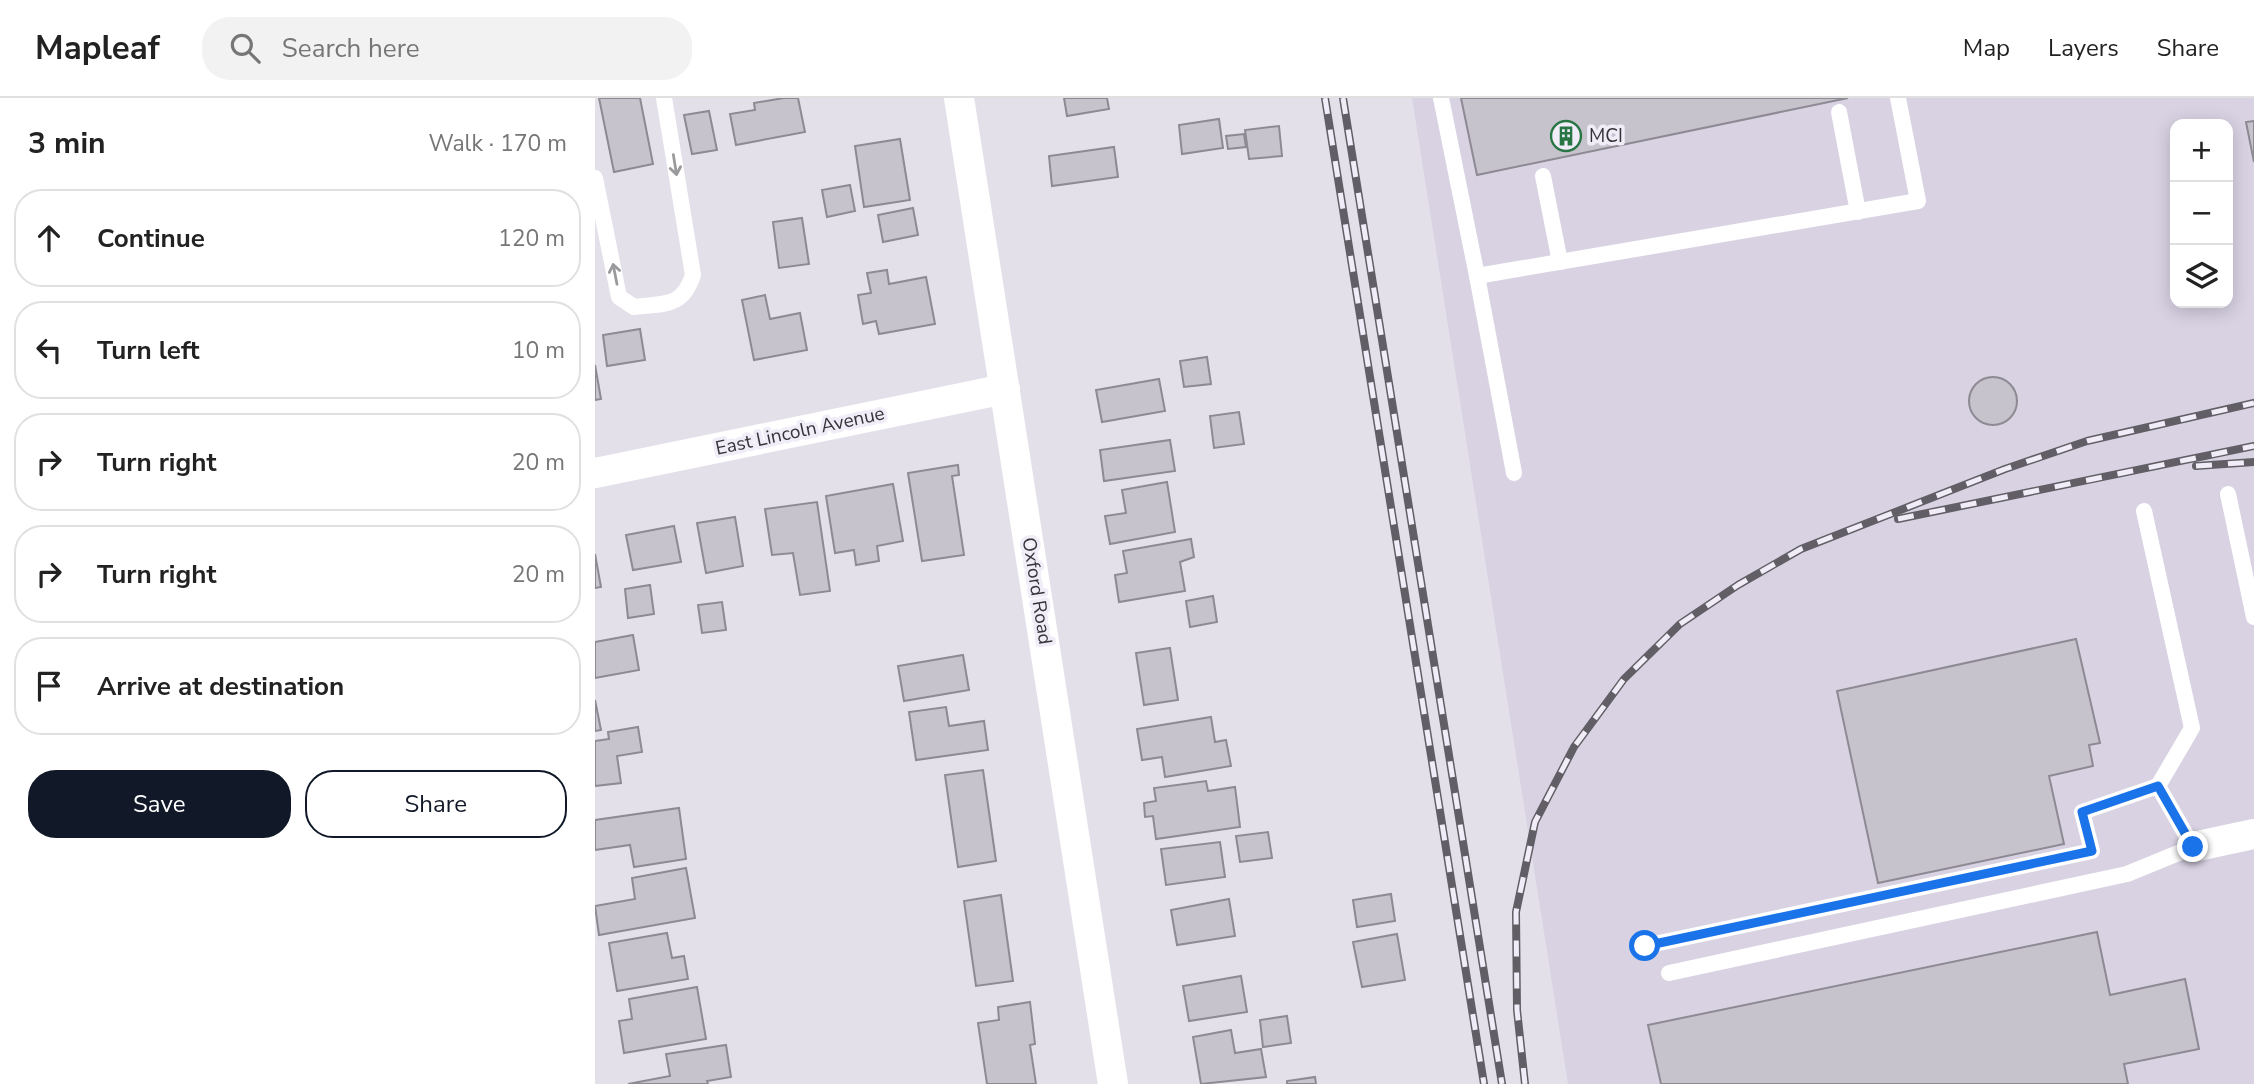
<!DOCTYPE html>
<html lang="en">
<head>
<meta charset="utf-8">
<style>
  :root { --surface:#fff; --page:#f2f2f2; --text:#222; --muted:#767676; --line:#e0e0e0; --accent:#111827 }
  body { margin:0; font-family:"Nunito Sans",sans-serif; background:var(--page); color:var(--text) }
  .controls { position:absolute; right:21px; top:21px; display:grid; overflow:hidden; border-radius:14px; box-shadow:0 4px 18px #0003 }
  .controls button { width:63px; height:63px; display:grid; place-items:center; padding:0; border:0; border-bottom:2px solid var(--line); background:var(--surface); color:var(--text); font:35px sans-serif }
  .stop { position:absolute; width:21px; height:21px; margin:-16px; border:5px solid #1a73e8; border-radius:50%; background:#fff }
  .stop.end { background:#1a73e8; border-color:#fff; box-shadow:0 2px 7px #0008 }
  .list { margin:0; padding:0; list-style:none }
  h2 { display:flex; justify-content:space-between; align-items:center; height:91px; margin:0; padding:0 28px; font-size:30px }
  h2 small { font-size:23px; font-weight:400; color:var(--muted) }
  .list li { display:grid; grid-template-columns:46px 1fr auto; gap:21px; align-items:center; box-sizing:border-box; height:98px; margin:0 14px 14px; padding:0 14px; border:2px solid var(--line); border-radius:28px }
  .list b { display:block; font-size:26px; white-space:nowrap }
  .list em { font-size:23px; font-style:normal; color:var(--muted) }
  .actions { display:flex; gap:14px; padding:21px 28px }
  .actions a { flex:1; padding:16px 0; border:2px solid var(--accent); border-radius:28px; text-align:center; font-size:24px; color:var(--accent) }
  .actions .main { background:var(--accent); color:#fff }
  .icon { flex:none; width:38px; height:38px; fill:none; stroke:currentColor; stroke-width:2; stroke-linecap:round; stroke-linejoin:round }
  .map { position:relative; flex:none; width:1659px; height:986px; overflow:hidden }
  header { display:flex; align-items:center; gap:42px; box-sizing:border-box; height:98px; padding:0 35px; background:var(--surface); border-bottom:2px solid var(--line) }
  header strong { font-size:33px }
  nav { display:flex; gap:38px; margin-inline-start:auto; font-size:24px }
  .search { width:490px; height:63px; background:var(--page); display:flex; align-items:center; gap:18px; box-sizing:border-box; padding:0 24px; border-radius:28px; color:var(--muted); font-size:26px }
  main { display:flex }
  aside { flex:1; background:var(--surface) }
  .map>svg:first-child { display:block }
  .built { fill:#d8d2e3; fill-rule:evenodd }
  .building { fill:#c7c3cd; stroke:#8d8a93; stroke-width:2 }
  .lines { fill:none; stroke-linecap:round; stroke-linejoin:round }
  .lane { stroke:#fff; stroke-width:16 }
  .street { stroke:#fff; stroke-width:30 }
  .rail-casing { stroke:#615f65; stroke-width:8 }
  .rail { stroke:#f1edf8; stroke-width:5; stroke-dasharray:16; stroke-linecap:butt }
  .oneway { stroke:#9a9a9c }
  .route { stroke:#1a73e8; stroke-width:9 }
  .labels { text-anchor:middle; dominant-baseline:central; stroke-width:7; stroke-linejoin:round; paint-order:stroke }
  .poi-label { font-size:19px; fill:#353438; stroke:#f1edf8; text-anchor:start }
  .street-label { font-size:19px; fill:#353438; stroke:#f1edf8 }
</style>
</head>
<body>
<header>
<strong>Mapleaf</strong>
<div class="search"><svg class="icon" aria-label="search" viewBox="0 0 24 24"><circle cx="10" cy="10" r="6"/><path d="M15 15l6 6"/></svg>Search here</div>
<nav><a>Map</a><a>Layers</a><a>Share</a></nav>
</header>
<main>
<aside>
<h2>3 min<small>Walk · 170 m</small></h2>
<ul class="list">
<li><svg class="icon" aria-label="ahead" viewBox="0 0 24 24"><path d="M12 20V5M6 11l6-6 6 6"/></svg><div><b>Continue</b></div><em>120 m</em></li>
<li><svg class="icon" aria-label="left" viewBox="0 0 24 24"><path d="M17 20v-9H6M10 6l-5 5 5 5"/></svg><div><b>Turn left</b></div><em>10 m</em></li>
<li><svg class="icon" aria-label="right" viewBox="0 0 24 24"><path d="M7 20v-9h11M14 6l5 5-5 5"/></svg><div><b>Turn right</b></div><em>20 m</em></li>
<li><svg class="icon" aria-label="right" viewBox="0 0 24 24"><path d="M7 20v-9h11M14 6l5 5-5 5"/></svg><div><b>Turn right</b></div><em>20 m</em></li>
<li><svg class="icon" aria-label="arrive" viewBox="0 0 24 24"><path d="M6 21V4h12l-3 4 3 4H6"/></svg><div><b>Arrive at destination</b></div></li>
</ul>
<div class="actions"><a class="main">Save</a><a>Share</a></div>
</aside>
<div class="map">
<svg width="1659" height="986" viewBox="0 0 1659 986">
  <rect width="100%" height="100%" fill="#e4e0ea"/>
  <path class="built" d="M817,0H1659V986H973ZM1580,26H1633V205H1580Z"/>
  <g class="building">
    <path d="M4,0H45L58,66L19,74Z"/>
    <path d="M189,0H203L210,34L141,47L135,16L160,12L159,5Z"/>
    <path d="M469,0H512L514,11L472,18Z"/>
    <path d="M866,0H1253L882,77Z"/>
    <path d="M114,13L122,52L97,56L89,17Z"/>
    <path d="M624,21L628,50L587,56L584,27Z"/>
    <path d="M1659,23V64L1651,24Z"/>
    <path d="M684,28L687,58L654,61L650,32Z"/>
    <path d="M649,36L651,49L633,51L631,38Z"/>
    <path d="M305,41L315,102L269,109L260,48Z"/>
    <path d="M519,49L523,79L457,88L454,58Z"/>
    <path d="M255,87L260,113L232,119L227,92Z"/>
    <path d="M318,110L323,137L288,144L283,117Z"/>
    <path d="M207,120L214,166L184,170L178,124Z"/>
    <path d="M292,172L294,186L331,179L340,226L284,236L281,223L268,226L263,197L276,195L272,175Z"/>
    <path d="M170,197L175,221L205,215L212,252L159,262L147,202Z"/>
    <path d="M45,231L50,262L12,268L8,237Z"/>
    <path d="M612,259L616,286L589,289L585,263Z"/>
    <path d="M0,267L6,301L0,302Z"/>
    <circle cx="1398" cy="303" r="24"/>
    <path d="M564,281L570,313L507,324L501,292Z"/>
    <path d="M644,314L649,346L619,350L615,318Z"/>
    <path d="M575,342L580,373L509,383L505,352Z"/>
    <path d="M363,367L364,377L357,378L369,457L327,463L313,375Z"/>
    <path d="M572,384L580,434L515,446L510,418L531,415L527,392Z"/>
    <path d="M298,386L308,443L282,448L284,463L261,467L259,452L240,455L231,398Z"/>
    <path d="M222,404L235,493L205,497L198,455L177,457L170,411Z"/>
    <path d="M140,419L148,468L111,475L102,425Z"/>
    <path d="M79,428L86,464L38,472L31,437Z"/>
    <path d="M596,441L599,459L585,464L590,493L524,504L520,477L532,475L528,453Z"/>
    <path d="M0,456L6,489L0,490Z"/>
    <path d="M55,487L59,516L33,520L30,491Z"/>
    <path d="M618,498L622,524L595,529L591,503Z"/>
    <path d="M127,504L131,532L107,535L103,507Z"/>
    <path d="M38,537L44,572L0,580V544Z"/>
    <path d="M1481,541L1505,645L1494,647L1498,668L1454,678L1469,746L1283,785L1242,593Z"/>
    <path d="M575,550L583,602L549,607L541,555Z"/>
    <path d="M368,557L374,592L309,603L303,568Z"/>
    <path d="M0,602L6,632L0,633Z"/>
    <path d="M351,609L354,628L389,623L393,652L321,662L314,614Z"/>
    <path d="M616,619L620,644L631,642L636,668L570,679L567,659L547,662L542,631Z"/>
    <path d="M43,629L47,654L22,658L26,685L0,688V643L14,641L13,634Z"/>
    <path d="M388,672L401,763L363,769L350,677Z"/>
    <path d="M611,683L613,693L640,689L645,729L561,741L558,718L550,719L549,705L561,703L559,690Z"/>
    <path d="M84,710L91,761L39,769L35,747L0,752V722Z"/>
    <path d="M673,734L677,760L645,764L641,738Z"/>
    <path d="M625,744L630,779L571,787L566,751Z"/>
    <path d="M91,770L100,820L4,837L0,808L40,801L37,780Z"/>
    <path d="M796,796L800,823L762,829L758,802Z"/>
    <path d="M406,797L418,883L381,888L369,803Z"/>
    <path d="M634,801L640,838L582,847L576,812Z"/>
    <path d="M1502,834L1515,897L1590,881L1604,951L1529,966L1533,986H1066L1053,927Z"/>
    <path d="M72,835L77,860L89,858L93,881L22,893L14,845Z"/>
    <path d="M802,836L810,882L767,889L758,844Z"/>
    <path d="M646,878L652,914L594,923L588,888Z"/>
    <path d="M102,889L111,941L29,955L24,923L37,921L34,901Z"/>
    <path d="M435,904L440,946L435,947L441,986H392L383,925L404,922L403,909Z"/>
    <path d="M692,918L696,945L668,949L665,922Z"/>
    <path d="M636,932L640,955L666,951L671,979L606,986L598,939Z"/>
    <path d="M131,947L136,979L112,983L113,986H33L75,978L71,956Z"/>
    <path d="M720,979L721,986H692V983Z"/>
  </g>
  <g class="lines">
    <g class="lane">
      <path d="M846,0L882,178L1323,103L1303,0"/>
      <path d="M1244,14L1263,114"/>
      <path d="M948,78L965,164"/>
      <path d="M0,80L24,199L39,209C70,205 87,210 98,177L69,0"/>
      <path d="M882,178L919,375"/>
      <path d="M1633,396L1659,519"/>
      <path d="M1050,848L1497,753L1487,714L1563,688"/>
      <path d="M1074,875L1532,776L1598,749L1563,688L1597,630L1549,413"/>
    </g>
    <g class="street">
      <path d="M364,0L518,986"/>
      <path d="M0,375L410,291"/>
      <path d="M1598,749L1659,736"/>
    </g>
    <g class="rail-casing">
      <g id="rail">
        <path d="M730,0L889,986"/>
        <path d="M748,0L907,986"/>
        <path d="M1601,368L1659,364"/>
        <path d="M1303,421L1659,348"/>
        <path d="M930,986L922,912L921,814L940,724L979,649L1029,581L1085,526L1143,487L1206,451L1410,371L1492,343L1659,305"/>
      </g>
    </g>
    <use href="#rail" class="rail"/>
  </g>
  <defs><path id="oneway-shaft" d="M-6 0H5M1.5-3L5.5 0L1.5 3" fill="none" stroke-width="1.6" stroke-linecap="round" stroke-linejoin="round" transform="scale(1.75)"/></defs>
  <g class="oneway">
    <use href="#oneway-shaft" transform="translate(80 67) rotate(81)"/>
    <use href="#oneway-shaft" transform="translate(20 176) rotate(-101)"/>
  </g>
  <g class="lines">
    <path class="route" d="M1050,848L1497,753L1487,714L1563,688L1598,749"/>
  </g>
  <defs>
    <g id="building-ring" transform="scale(1.575)"><circle r="9.5" fill="#f1edf8" stroke="#297645" stroke-width="1.5"/><path d="M-4-6H4V6H1V3H-1V6H-4ZM-2.5-4.3h1.7v1.8h-1.7ZM.8-4.3h1.7v1.8H.8ZM-2.5-1h1.7V.8h-1.7ZM.8-1h1.7V.8H.8Z" fill="#297645"/></g>
  </defs>
  <g fill-rule="evenodd">
    <use href="#building-ring" x="971" y="38"/>
  </g>
  <g class="labels">
    <g class="poi-label">
      <text x="994" y="38">MCI</text>
    </g>
    <g class="street-label">
      <text transform="translate(205 333) rotate(-12)">East Lincoln Avenue</text>
      <text transform="translate(442 493) rotate(81)">Oxford Road</text>
    </g>
  </g>
</svg>
<div class="controls">
<button>+</button>
<button>−</button>
<button><svg class="icon" aria-label="layers" viewBox="0 0 24 24"><path d="M12 4l9 5-9 5-9-5zM3 14l9 5 9-5"/></svg></button>
</div>
<div class="stop" style="left:1050px;top:848px"></div>
<div class="stop end" style="left:1598px;top:749px"></div>
</div>
</main>
</body>
</html>
